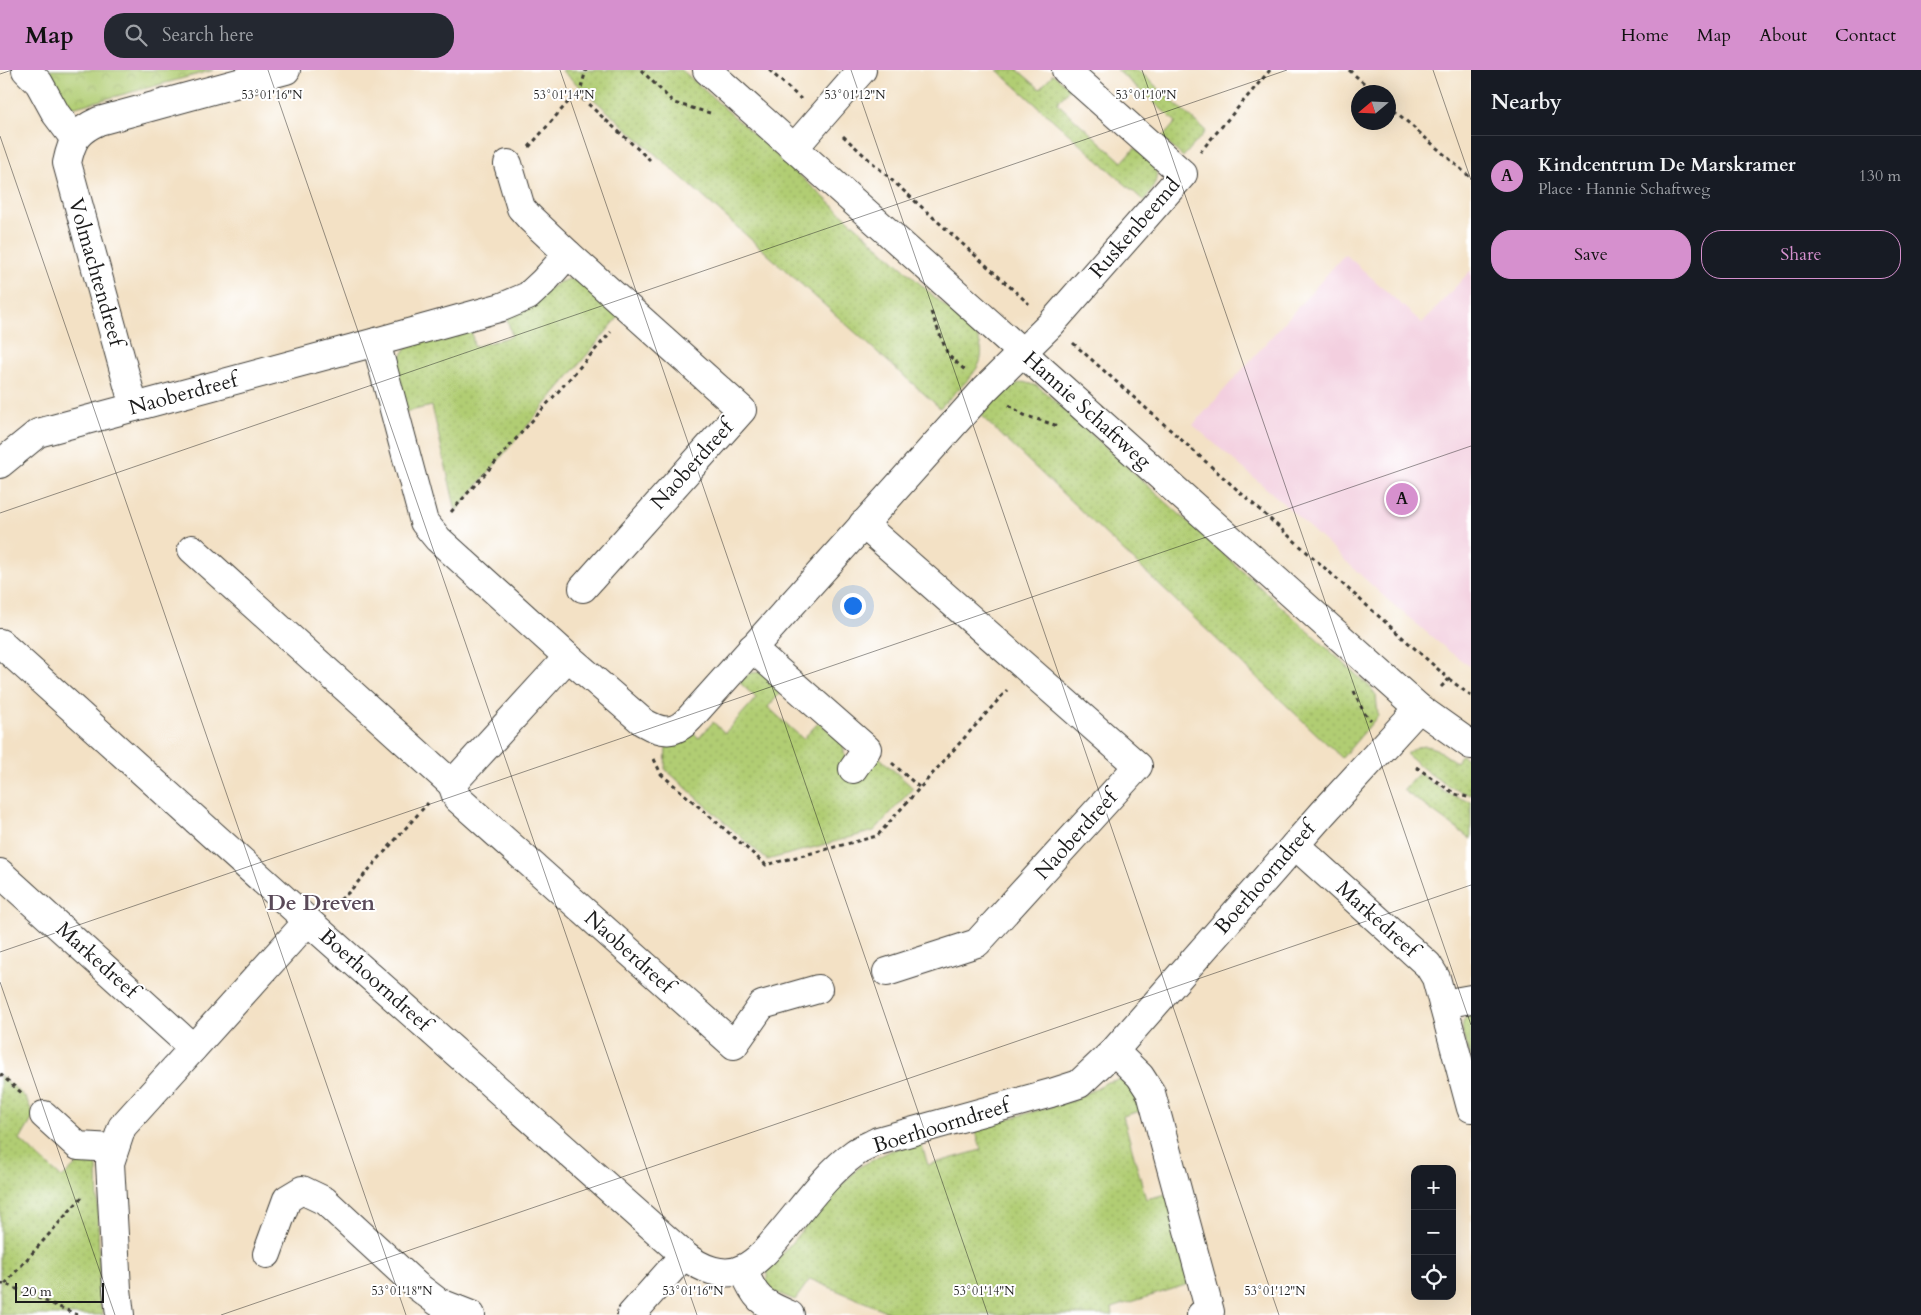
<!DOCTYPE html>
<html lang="en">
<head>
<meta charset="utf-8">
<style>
  :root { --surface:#171b24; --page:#242831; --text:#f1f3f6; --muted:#9ea1a6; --line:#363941; --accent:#d690ce }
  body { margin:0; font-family:Cardo,serif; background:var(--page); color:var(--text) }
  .controls { position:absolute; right:15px; bottom:15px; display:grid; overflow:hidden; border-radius:10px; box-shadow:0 5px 20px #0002 }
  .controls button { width:45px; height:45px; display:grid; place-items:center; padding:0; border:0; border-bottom:1px solid var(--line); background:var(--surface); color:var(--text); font:25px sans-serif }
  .compass { position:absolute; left:1351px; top:15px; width:45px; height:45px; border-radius:50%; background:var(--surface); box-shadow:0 5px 20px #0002; rotate:251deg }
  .scale { position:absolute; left:15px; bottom:12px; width:89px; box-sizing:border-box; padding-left:5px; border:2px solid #1c1c1c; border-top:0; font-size:14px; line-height:18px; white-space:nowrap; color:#1c1c1c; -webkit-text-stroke:4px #fff; paint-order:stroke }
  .you { position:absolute; left:852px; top:535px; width:18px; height:18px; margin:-12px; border:4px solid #fff; border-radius:50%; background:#1a73e8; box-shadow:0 0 0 8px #1a73e833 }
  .badge { display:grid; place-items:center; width:32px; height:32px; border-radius:50%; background:var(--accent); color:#111; font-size:16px; font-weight:700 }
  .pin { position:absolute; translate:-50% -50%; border:2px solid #fff; box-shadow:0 1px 5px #0006 }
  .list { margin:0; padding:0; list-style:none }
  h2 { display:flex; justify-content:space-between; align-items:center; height:65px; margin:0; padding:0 20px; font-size:21px }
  h2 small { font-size:16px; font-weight:400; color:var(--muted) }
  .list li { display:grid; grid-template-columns:32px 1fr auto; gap:15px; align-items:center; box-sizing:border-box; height:80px; padding:0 20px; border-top:1px solid var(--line) }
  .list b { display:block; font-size:19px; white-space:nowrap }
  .list p { margin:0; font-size:16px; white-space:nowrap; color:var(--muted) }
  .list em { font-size:16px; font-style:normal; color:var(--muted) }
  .actions { display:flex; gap:10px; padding:15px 20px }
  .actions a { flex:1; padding:11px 0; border:1px solid var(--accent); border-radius:20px; text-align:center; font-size:18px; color:var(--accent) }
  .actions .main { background:var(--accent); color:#111 }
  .icon { flex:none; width:28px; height:28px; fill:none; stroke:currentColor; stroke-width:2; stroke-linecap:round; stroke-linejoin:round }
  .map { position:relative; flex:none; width:1471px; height:1245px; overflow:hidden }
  header { display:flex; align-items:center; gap:30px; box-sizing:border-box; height:70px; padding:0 25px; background:var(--accent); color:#111 }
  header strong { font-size:24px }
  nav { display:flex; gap:28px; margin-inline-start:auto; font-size:18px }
  .search { width:350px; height:45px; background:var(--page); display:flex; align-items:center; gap:12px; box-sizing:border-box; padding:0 18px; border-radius:20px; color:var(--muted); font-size:19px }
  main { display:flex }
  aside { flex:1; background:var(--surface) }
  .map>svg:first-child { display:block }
  .built { fill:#f3cfdf }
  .grass { fill:url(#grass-dots); stroke:#667448 }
  .park { fill:url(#park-crowns); stroke:#667448 }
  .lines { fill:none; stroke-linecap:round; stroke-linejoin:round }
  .street-casing { stroke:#3c3a35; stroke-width:30 }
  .path { stroke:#3c3a35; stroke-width:3; stroke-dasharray:4 4; stroke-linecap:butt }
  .street { stroke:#fff; stroke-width:28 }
  .ticks { fill:none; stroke:#1c1c1c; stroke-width:1; stroke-opacity:0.45 }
  .labels { text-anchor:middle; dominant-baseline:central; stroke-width:4; stroke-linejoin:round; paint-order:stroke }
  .street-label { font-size:21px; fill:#1c1c1c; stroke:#fff }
  .neighbourhood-label { font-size:22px; font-weight:bold; fill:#5a4a59; stroke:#fff }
  .ticks-label { font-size:12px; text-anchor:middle; fill:#1c1c1c; stroke:#fff; stroke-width:4; stroke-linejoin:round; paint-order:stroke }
</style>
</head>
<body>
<header>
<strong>Map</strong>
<div class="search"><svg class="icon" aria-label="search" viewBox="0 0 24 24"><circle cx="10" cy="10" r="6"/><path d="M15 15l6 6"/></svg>Search here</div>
<nav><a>Home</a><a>Map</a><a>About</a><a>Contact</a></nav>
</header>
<main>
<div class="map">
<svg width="1471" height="1245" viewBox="0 0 1471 1245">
  <defs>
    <pattern id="grass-dots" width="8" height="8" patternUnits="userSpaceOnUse" patternTransform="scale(1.25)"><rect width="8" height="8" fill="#b1cd73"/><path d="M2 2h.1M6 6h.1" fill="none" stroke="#98af63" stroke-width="1.8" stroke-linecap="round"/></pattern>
    <pattern id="park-crowns" width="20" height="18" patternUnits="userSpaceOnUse" patternTransform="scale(1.25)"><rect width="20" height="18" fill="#b1cd73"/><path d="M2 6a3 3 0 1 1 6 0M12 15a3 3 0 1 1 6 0" fill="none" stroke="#98af63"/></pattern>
  </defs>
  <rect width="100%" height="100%" fill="#fff"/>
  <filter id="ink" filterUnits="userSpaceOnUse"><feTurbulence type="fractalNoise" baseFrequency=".02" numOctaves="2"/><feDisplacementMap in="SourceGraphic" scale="10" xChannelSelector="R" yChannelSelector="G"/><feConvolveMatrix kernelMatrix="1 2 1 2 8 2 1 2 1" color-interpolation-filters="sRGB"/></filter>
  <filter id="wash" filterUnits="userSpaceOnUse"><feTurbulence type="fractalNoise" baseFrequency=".0096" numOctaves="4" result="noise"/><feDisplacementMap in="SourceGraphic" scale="20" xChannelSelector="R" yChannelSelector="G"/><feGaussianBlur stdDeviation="1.12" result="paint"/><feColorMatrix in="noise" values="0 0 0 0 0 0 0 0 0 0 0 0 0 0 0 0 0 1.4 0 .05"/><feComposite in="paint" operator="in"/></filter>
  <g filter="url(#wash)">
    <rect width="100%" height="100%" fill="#f3e1c5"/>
    <path class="built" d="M1345,184L1422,253L1471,200V597L1450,582L1389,531L1274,425L1193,355Z"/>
    <g class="grass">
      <path d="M561,0H682L976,264C979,272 983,279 981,288C979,303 951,326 940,338Z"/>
      <path d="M997,0H1018L1040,19L1053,4L1070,18L1057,33L1122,92L1135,78C1159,98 1164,104 1144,131Z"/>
      <path d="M1117,0H1138L1206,61L1183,87L1162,68L1176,52Z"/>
      <path d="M569,209H583L622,243L456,441L432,336L405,342C398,317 389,301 407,277L471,257L474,277L512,266L506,245L560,212Z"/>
      <path d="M1023,312L1038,316L1370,617L1376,625L1378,646L1342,688L981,346L1004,319Z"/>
      <path d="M761,602L783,620L768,637L803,669L819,652L843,674L845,688L858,710L879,687L913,718L874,761L767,790L665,699L666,677C677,676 686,672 694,663L699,668L713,652L725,663L756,628L739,612L750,603Z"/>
      <path d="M1427,676L1436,679L1456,692L1461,685L1471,691V725C1446,719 1425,700 1406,684L1416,677Z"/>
      <path d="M1419,703C1434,715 1451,728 1471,731V769L1403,720Z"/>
      <path d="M1471,944V989C1467,976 1454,951 1471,944Z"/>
      <path d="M0,1005L26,1028L34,1046L20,1070L62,1108L81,1090L88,1089L97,1096L100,1233L103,1245H0Z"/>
      <path d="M1121,1009L1138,1019L1144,1040L1123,1046L1146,1129L1167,1124L1192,1213L1112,1238L1113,1245H895L810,1209L795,1230L767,1219V1202L822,1136L859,1097L892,1080L921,1073L928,1095L981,1080L975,1058L1075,1030L1107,1012Z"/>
    </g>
    <path class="park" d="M33,0H214L72,38Z"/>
  </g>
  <g filter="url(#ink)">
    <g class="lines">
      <g class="street-casing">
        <g id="street">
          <path d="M26,0L39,13L56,44L74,68"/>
          <path d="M707,0L1419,638L1471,675"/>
          <path d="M794,78L862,0"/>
          <path d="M508,94L521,138L530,148L568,184"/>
          <path d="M376,272L502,237L528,226L543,212L568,184L742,340L583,518"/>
          <path d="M134,337L67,93C72,69 77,61 99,51L286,0"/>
          <path d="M0,394L38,363L376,272L424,452L438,469L568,587L643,652C662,663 674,665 690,648L985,319L1051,254L1183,104L1066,0"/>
          <path d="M863,454L1138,696L977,873L887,902"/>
          <path d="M192,479L452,714"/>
          <path d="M0,573L308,851L684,1185C700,1198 724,1209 744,1198C760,1190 771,1175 782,1162C804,1136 827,1103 855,1083C862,1078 871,1075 878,1071L1051,1023L1079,1014L1114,981L1323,743L1419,638"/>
          <path d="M752,578L867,679L853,699"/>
          <path d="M568,587L452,714L457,728L734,975L762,935L818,919"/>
          <path d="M1295,775L1428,895L1436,908L1471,1038"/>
          <path d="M0,803L193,978"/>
          <path d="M1443,934L1471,929"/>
          <path d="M1114,981L1140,1006L1151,1023L1210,1242L1201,1245"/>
          <path d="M44,1045L78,1076L114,1078"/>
          <path d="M267,1184L287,1129L302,1120L325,1131L417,1216L438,1232L471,1245"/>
          <path d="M743,1199C755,1229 761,1233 790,1245"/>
          <path d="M120,1245L117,1219L110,1093L122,1057L308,851"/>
          <path d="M631,1245L684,1185"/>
        </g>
      </g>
      <g class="path">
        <path d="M641,0L674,33L710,43"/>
        <path d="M769,0L801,29"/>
        <path d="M1349,0L1374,22"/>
        <path d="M579,25L586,0"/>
        <path d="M1388,35L1471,108"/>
        <path d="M843,66L1029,234"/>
        <path d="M529,77L576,23L650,90"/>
        <path d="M1200,82L1270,0"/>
        <path d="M931,242L948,285L965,300"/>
        <path d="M1073,273L1449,609L1471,626"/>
        <path d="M1009,335L1024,345L1058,356"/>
        <path d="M451,442L611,262"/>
        <path d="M1441,617L1449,609"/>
        <path d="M1354,621L1364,643L1371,650"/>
        <path d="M654,689L661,704L766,795L877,766L1007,620"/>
        <path d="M892,693L920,718"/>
        <path d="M1416,697L1455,724L1471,728"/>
        <path d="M334,835L349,822L428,733"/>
        <path d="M0,1004L24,1025"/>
        <path d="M0,1214H5L78,1245"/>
        <path d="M5,1214L82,1127"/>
      </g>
      <use href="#street" class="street"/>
    </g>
  </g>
  <path class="ticks" d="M268,0L697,1245M560,0L988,1245M851,0L1279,1245M1142,0L1471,955M1433,0L1471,110M0,4L12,0M0,66L406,1245M0,443L1287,0M0,882L1471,376M0,912L115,1245M221,1245L1471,815"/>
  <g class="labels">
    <g class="street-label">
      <text transform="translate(1135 158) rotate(-49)">Ruskenbeemd</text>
      <text transform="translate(96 202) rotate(74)">Volmachtendreef</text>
      <text transform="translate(183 324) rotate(-15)">Naoberdreef</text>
      <text transform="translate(1087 340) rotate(42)">Hannie Schaftweg</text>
      <text transform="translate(692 395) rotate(-48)">Naoberdreef</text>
      <text transform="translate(1076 765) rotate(-48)">Naoberdreef</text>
      <text transform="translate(1265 808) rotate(-49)">Boerhoorndreef</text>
      <text transform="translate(1377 849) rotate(42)">Markedreef</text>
      <text transform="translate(629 882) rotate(42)">Naoberdreef</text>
      <text transform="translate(97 890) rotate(42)">Markedreef</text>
      <text transform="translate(375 910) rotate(42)">Boerhoorndreef</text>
      <text transform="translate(941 1056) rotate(-17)">Boerhoorndreef</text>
    </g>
    <g class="neighbourhood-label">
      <text x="321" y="833">De Dreven</text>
    </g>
  </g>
  <g class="ticks-label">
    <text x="272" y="29">53°01'16"N</text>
    <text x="564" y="29">53°01'14"N</text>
    <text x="855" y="29">53°01'12"N</text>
    <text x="1146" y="29">53°01'10"N</text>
    <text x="402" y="1225">53°01'18"N</text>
    <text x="693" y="1225">53°01'16"N</text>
    <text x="984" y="1225">53°01'14"N</text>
    <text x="1275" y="1225">53°01'12"N</text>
  </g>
</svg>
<div class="controls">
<button>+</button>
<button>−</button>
<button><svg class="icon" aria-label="locate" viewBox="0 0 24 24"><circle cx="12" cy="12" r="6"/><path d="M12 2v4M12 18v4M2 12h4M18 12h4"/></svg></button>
</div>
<svg class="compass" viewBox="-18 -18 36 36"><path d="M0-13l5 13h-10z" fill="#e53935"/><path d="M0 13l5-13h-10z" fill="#9ea1a6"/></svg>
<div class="scale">20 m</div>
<div class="you"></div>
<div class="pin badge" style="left:1402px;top:429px">A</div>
</div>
<aside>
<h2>Nearby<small></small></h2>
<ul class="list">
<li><span class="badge">A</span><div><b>Kindcentrum De Marskramer</b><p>Place · Hannie Schaftweg</p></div><em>130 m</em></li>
</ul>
<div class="actions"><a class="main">Save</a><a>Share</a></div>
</aside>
</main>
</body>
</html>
